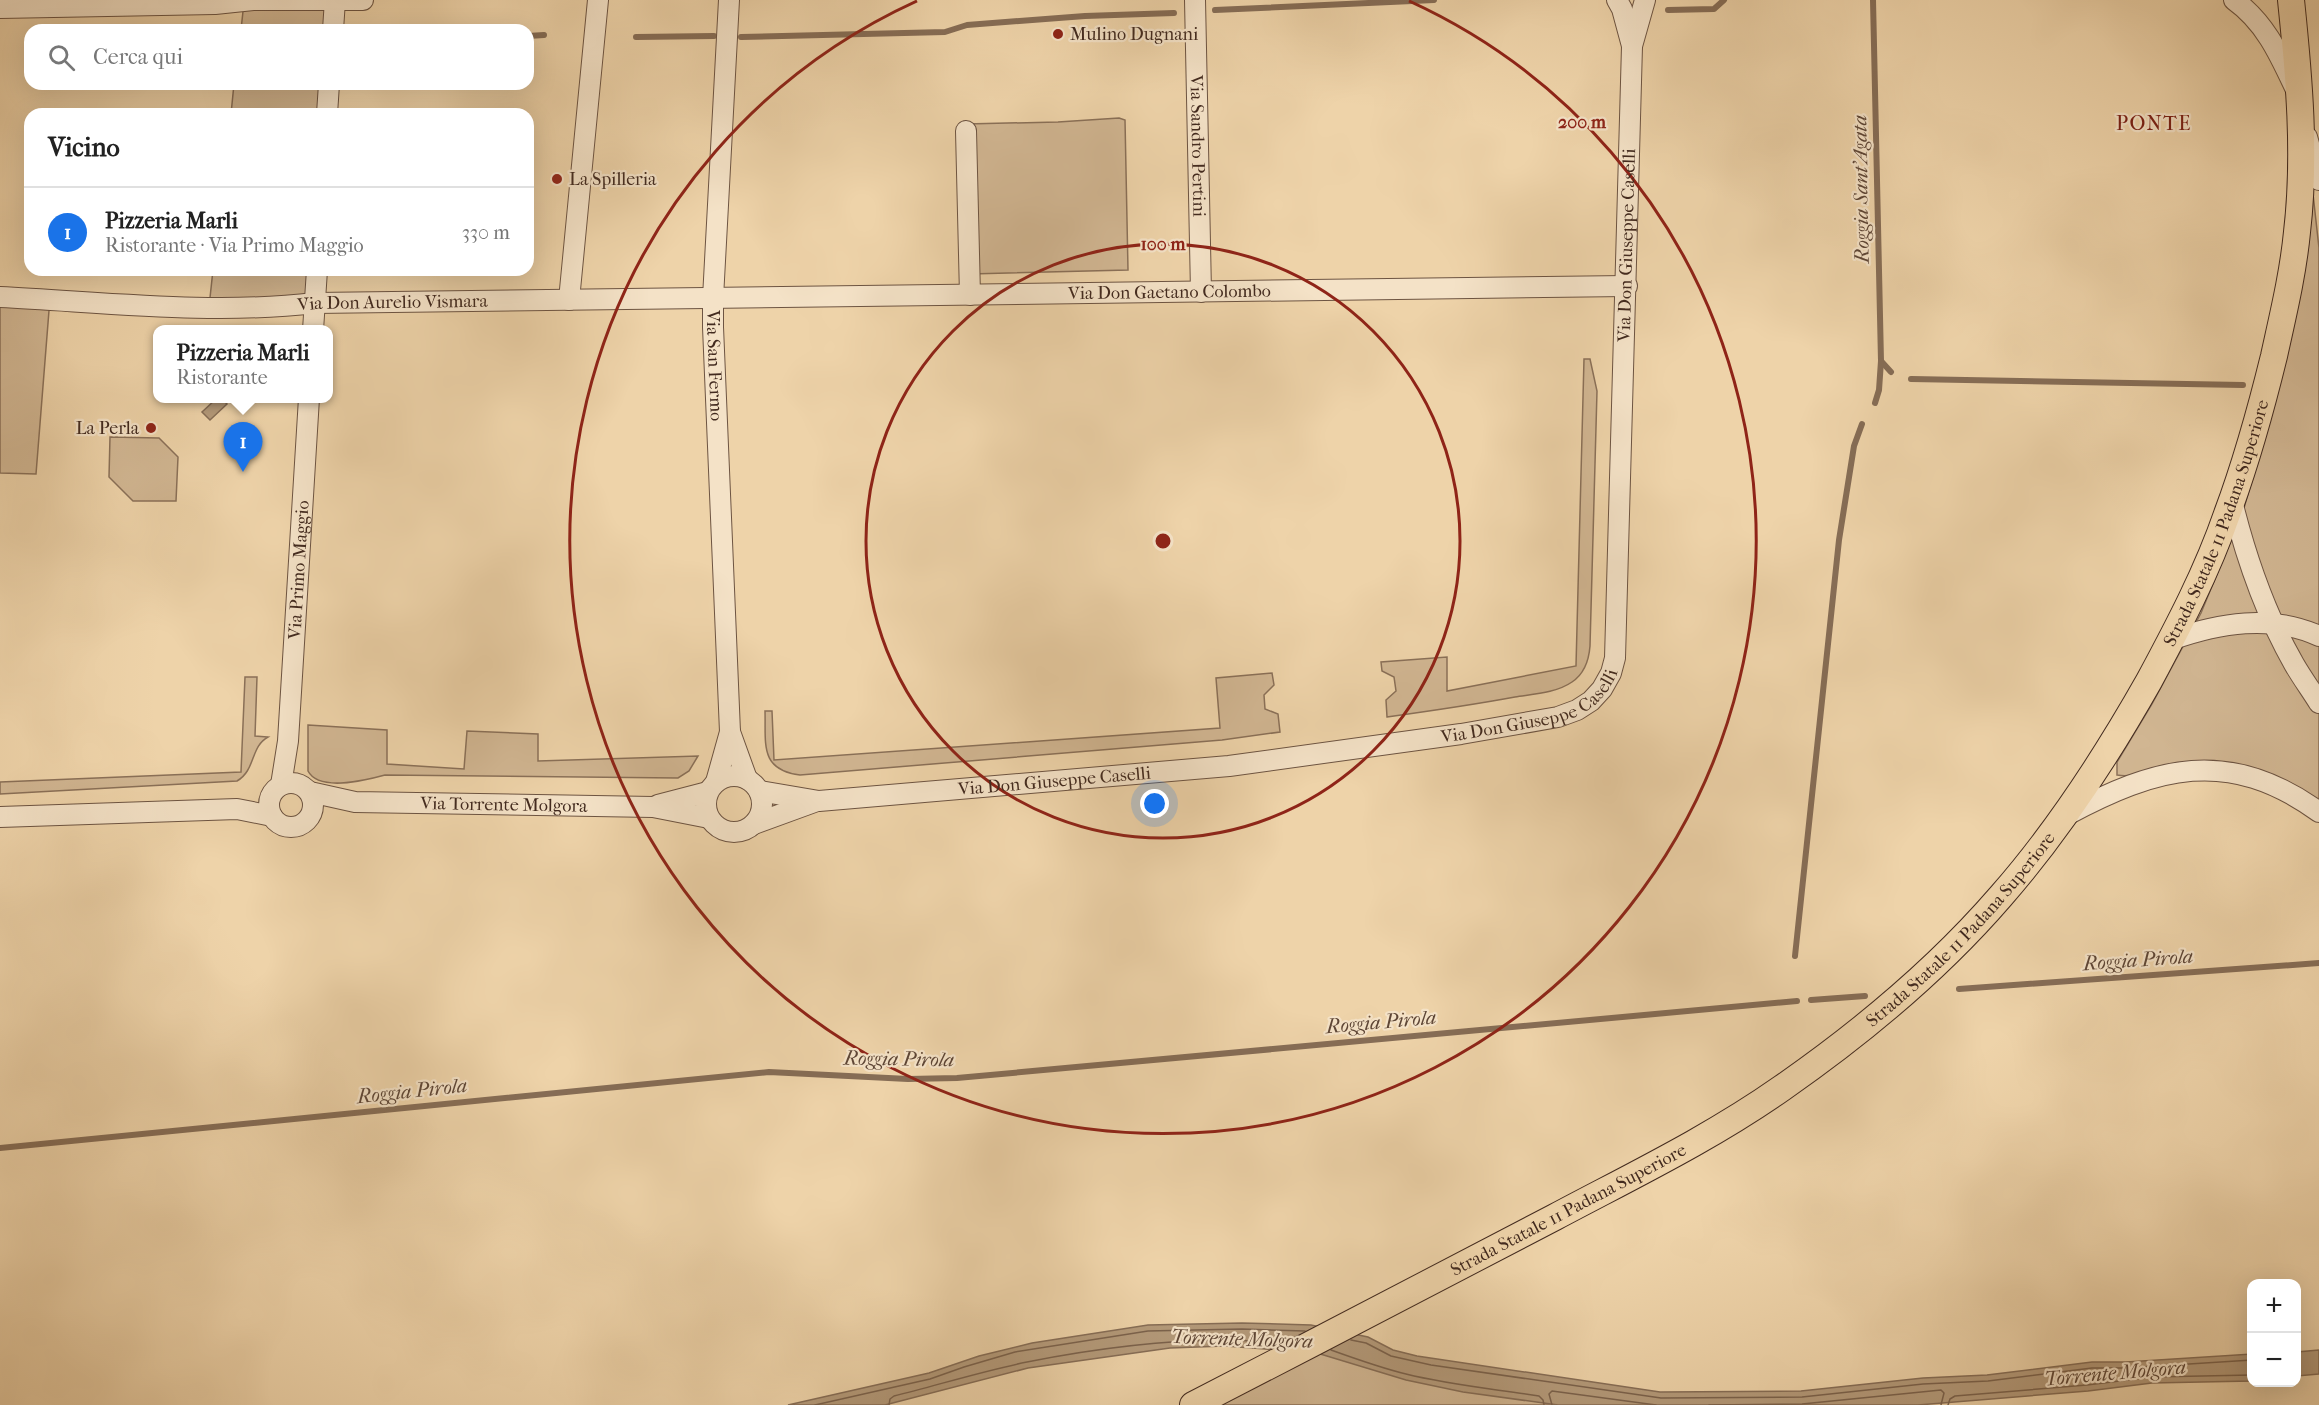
<!DOCTYPE html>
<html lang="it">
<head>
<meta charset="utf-8">
<style>
  :root { --surface:#fff; --page:#f2f2f2; --text:#222; --muted:#767676; --line:#e0e0e0; --accent:#1a73e8 }
  body { margin:0; font-family:"IM FELL French Canon",serif; background:var(--page); color:var(--text) }
  .controls { position:absolute; right:18px; bottom:18px; display:grid; overflow:hidden; border-radius:12px; box-shadow:0 6px 24px #0002 }
  .controls button { width:54px; height:54px; display:grid; place-items:center; padding:0; border:0; border-bottom:2px solid var(--line); background:var(--surface); color:var(--text); font:30px sans-serif }
  .you { position:absolute; left:1155px; top:804px; width:21px; height:21px; margin:-15px; border:4px solid #fff; border-radius:50%; background:#1a73e8; box-shadow:0 0 0 9px #1a73e833 }
  .badge { display:grid; place-items:center; width:39px; height:39px; border-radius:50%; background:var(--accent); color:#fff; font-size:20px; font-weight:700 }
  .pin { position:absolute; translate:-50% -50px; filter:drop-shadow(0 2px 3px #0008) }
  .pin::after { content:''; position:absolute; top:32px; width:21px; height:18px; background:inherit; clip-path:polygon(0 0,100% 0,50% 100%) }
  .popup { position:absolute; left:153px; top:325px; width:180px; height:78px; box-sizing:border-box; display:grid; place-content:center; border-radius:12px; background:var(--surface); filter:drop-shadow(0 2px 4px #0005); font-size:20px; white-space:nowrap; color:var(--muted) }
  .popup b { font-size:22px; color:var(--text) }
  .popup::after { content:''; position:absolute; left:50%; top:100%; margin-left:-12px; border:12px solid transparent; border-top-color:var(--surface) }
  .list { margin:0; padding:0; list-style:none }
  h2 { display:flex; justify-content:space-between; align-items:center; height:78px; margin:0; padding:0 24px; font-size:26px }
  h2 small { font-size:20px; font-weight:400; color:var(--muted) }
  .list li { display:grid; grid-template-columns:39px 1fr auto; gap:18px; align-items:center; box-sizing:border-box; height:90px; padding:0 24px; border-top:2px solid var(--line) }
  .list b { display:block; font-size:22px; white-space:nowrap }
  .list p { margin:0; font-size:20px; white-space:nowrap; color:var(--muted) }
  .list em { font-size:20px; font-style:normal; color:var(--muted) }
  .icon { flex:none; width:33px; height:33px; fill:none; stroke:currentColor; stroke-width:2; stroke-linecap:round; stroke-linejoin:round }
  .map { position:relative; flex:none; width:2319px; height:1405px; overflow:hidden }
  .search { position:absolute; background:var(--surface); box-shadow:0 6px 24px #0002; left:24px; top:24px; width:510px; height:66px; display:flex; align-items:center; gap:15px; box-sizing:border-box; padding:0 21px; border-radius:18px; color:var(--muted); font-size:22px }
  .panel { position:absolute; background:var(--surface); box-shadow:0 6px 24px #0002; left:24px; top:108px; width:510px; height:168px; border-radius:18px }
  .map>svg:first-child { display:block }
  .green { fill:#d1b692; stroke:#8a7058; stroke-width:1.5 }
  .water { fill:#b49a7a; stroke:#866d56; stroke-width:1.5 }
  .lines { fill:none; stroke-linecap:round; stroke-linejoin:round }
  .shore { stroke:#7b624c; stroke-width:1.5 }
  .stream { stroke:#866d56; stroke-width:6 }
  .minor-casing { stroke:#6d5442; stroke-width:22 }
  .major-casing { stroke:#422a1f; stroke-width:28 }
  .minor { stroke:#f4e2c7; stroke-width:20 }
  .major { stroke:#eed3a9; stroke-width:26 }
  .ring { fill:none; stroke:#8f2418; stroke-width:3 }
  .poi-dot { fill:#8f2418; stroke:#f4e2c7; stroke-width:2 }
  .labels { text-anchor:middle; dominant-baseline:central; stroke-width:4.5; stroke-linejoin:round; paint-order:stroke }
  .poi-label { font-size:18px; fill:#422a1f; stroke:#f4e2c7; text-anchor:start }
  .street-label { font-size:18px; fill:#422a1f; stroke:#f4e2c7 }
  .neighbourhood-label { font-size:20px; letter-spacing:1.5px; fill:#7a1f14; stroke:#f4e2c7 }
  .water-label { font-size:20px; font-style:italic; fill:#5e4636; stroke:#f4e2c7 }
  .centre { fill:#8f2418; stroke:#f4e2c7; stroke-width:3 }
  .ring-label { font-size:18px; text-anchor:middle; font-weight:bold; fill:#8f2418; stroke:#f4e2c7; stroke-width:4.5; stroke-linejoin:round; paint-order:stroke }
</style>
</head>
<body>
<div class="map">
<svg width="2319" height="1405" viewBox="0 0 2319 1405">
  <rect width="100%" height="100%" fill="#eed3a9"/>
  <filter id="stains"><feTurbulence type="fractalNoise" baseFrequency=".00333" numOctaves="4"/><feColorMatrix values="0 0 0 0 .2 0 0 0 0 .09 0 0 0 0 .02 0 0 0 .5 -.17"/></filter>
  <radialGradient id="worn" r=".72"><stop offset=".6" stop-color="#630" stop-opacity="0"/><stop offset="1" stop-color="#630" stop-opacity=".3"/></radialGradient>
  <g class="green">
    <path d="M335,1L333,30H241L244,2Z"/>
    <path d="M234,84H329L327,114H231Z"/>
    <path d="M1119,118L1125,120L1128,270L970,274L966,124L1058,122Z"/>
    <path d="M2311,176L2319,248V801C2276,769 2214,753 2161,766C2144,770 2135,778 2117,775V762L2152,704L2201,613L2244,508L2281,379Z"/>
    <path d="M213,270H317L314,301L209,307Z"/>
    <path d="M0,296L50,298L36,474L0,473Z"/>
    <path d="M1584,359H1590L1597,391L1590,646C1589,659 1584,674 1572,682C1556,693 1534,694 1515,697C1472,705 1430,711 1387,717L1386,700L1396,691L1394,677L1382,671L1381,662L1447,657V691L1576,666Z"/>
    <path d="M110,437L159,438L178,457L176,501H133L109,477Z"/>
    <path d="M1272,673L1274,685L1264,695L1265,709L1278,714L1280,732L1222,740L800,775C759,770 766,743 765,711H772L774,760L1220,728L1216,678Z"/>
    <path d="M245,677H257L255,736L268,737C250,747 256,770 237,781L0,794V782L241,772Z"/>
    <path d="M308,725L387,730V764L464,769L467,731L538,734V761L698,756L689,771L678,778L385,775C367,780 319,792 308,771Z"/>
    <path d="M1315,1343L1615,1405H1194Z"/>
  </g>
  <g class="water">
    <path d="M216,399H222L227,404L210,420L202,412Z"/>
    <path d="M1242,1323L1311,1325L1368,1337L1393,1350L1417,1356L1660,1392L1801,1391L1923,1378L1987,1375L2092,1362H2126L2252,1354L2251,1381L2152,1383L2088,1391L1918,1405H1558L1463,1392L1406,1380L1317,1353L1225,1346L1170,1348L1028,1368L885,1405H788L929,1373L979,1356L1032,1343L1148,1325Z"/>
    <path d="M2319,1350V1374L2297,1376V1352Z"/>
  </g>
  <g class="lines">
    <g class="shore">
      <path d="M1351,1340L1366,1343L1391,1356L1431,1365L1661,1398L1802,1397L1923,1384L1988,1381L2092,1368H2126L2252,1360"/>
      <path d="M1331,1350C1356,1359 1381,1368 1406,1374C1450,1385 1495,1389 1539,1396L1543,1400L1544,1405"/>
      <path d="M815,1405L930,1379L964,1367L1015,1352L1148,1331L1242,1329L1305,1331"/>
      <path d="M889,1405L890,1399L894,1396C938,1385 983,1371 1027,1362C1108,1346 1200,1335 1281,1343"/>
      <path d="M1552,1405L1549,1394L1552,1391L1656,1405"/>
      <path d="M1709,1405L1802,1404L1941,1390L1944,1393L1941,1405"/>
      <path d="M1948,1405L1950,1399L1955,1396L2087,1385L2152,1377L2252,1375"/>
    </g>
    <g class="stream">
      <path d="M1873,0L1881,361L1891,372"/>
      <path d="M1215,10L1434,0"/>
      <path d="M1668,10L1714,9L1724,0"/>
      <path d="M528,36L544,35"/>
      <path d="M636,37L714,36"/>
      <path d="M741,37L945,32L967,25L1085,16L1174,13"/>
      <path d="M1911,379L2243,385"/>
      <path d="M1875,403L1879,390L1881,361"/>
      <path d="M1795,956L1839,540L1854,446L1862,424"/>
      <path d="M1959,989L2319,963"/>
      <path d="M1811,1000L1865,996"/>
      <path d="M0,1148L769,1072L908,1079L957,1078L1797,1001"/>
    </g>
    <g class="minor-casing">
      <g id="minor">
        <path id="s1" d="M729,0L713,298V327L730,732L747,779"/>
        <path id="s2" d="M1195,0L1201,292"/>
        <path d="M1617,0L1622,9L1632,46"/>
        <path d="M2234,0C2266,23 2280,56 2296,90"/>
        <path d="M0,8L215,4L253,0H363"/>
        <path d="M333,30L335,0"/>
        <path d="M327,114L329,84"/>
        <path d="M966,131L970,295"/>
        <path d="M2307,137L2319,180"/>
        <path id="s3" d="M0,297C103,302 213,315 315,303L1627,286"/>
        <path d="M569,300L598,0"/>
        <path d="M313,330L317,270"/>
        <path d="M2232,501C2246,558 2265,613 2294,664C2302,678 2311,690 2319,703"/>
        <path d="M2171,640C2219,623 2271,614 2319,636"/>
        <circle cx="734" cy="804" r="28"/>
        <path d="M716,782L730,732"/>
        <circle cx="291" cy="805" r="22"/>
        <path id="s4" d="M281,785L288,741L309,398"/>
        <path id="s5" d="M759,791L819,801L1229,766L1461,734L1558,717L1577,710L1591,701L1602,689L1611,673L1615,658L1632,46L1645,0"/>
        <path id="s6" d="M310,792L355,802L653,807L709,818"/>
        <path d="M658,805L708,792"/>
        <path d="M2065,816C2156,767 2228,746 2319,812"/>
        <path d="M0,817L237,809L272,816"/>
        <path d="M754,824L817,801"/>
      </g>
    </g>
    <g class="major-casing">
      <g id="major">
        <path id="s7" d="M1193,1405C1314,1343 1434,1280 1555,1217C1632,1176 1711,1138 1782,1088C1861,1033 1938,969 2001,896C2059,830 2106,757 2149,681C2178,627 2207,572 2227,514C2246,463 2261,409 2274,356C2283,315 2293,274 2297,232C2306,155 2299,77 2291,0"/>
      </g>
    </g>
    <use href="#minor" class="minor"/>
    <use href="#major" class="major"/>
  </g>
  <g class="ring">
    <circle cx="1163" cy="541" r="297"/>
    <path d="M1409 1A593 593 0 1 1 917 1"/>
  </g>
  <g class="poi-dot">
    <circle cx="1058" cy="34" r="6"/>
    <circle cx="557" cy="179" r="6"/>
    <circle cx="151" cy="428" r="6"/>
  </g>
  <g class="labels">
    <g class="poi-label">
      <text x="1070" y="34">Mulino Dugnani</text>
      <text x="569" y="179">La Spilleria</text>
      <text x="139" y="428" text-anchor="end">La Perla</text>
    </g>
    <g class="street-label">
      <text stroke="none"><textPath href="#s2" startOffset="146">Via Sandro Pertini</textPath></text>
      <text stroke="none"><textPath href="#s5" startOffset="1305">Via Don Giuseppe Caselli</textPath></text>
      <text stroke="none"><textPath href="#s3" startOffset="1170">Via Don Gaetano Colombo</textPath></text>
      <text stroke="none"><textPath href="#s3" startOffset="393">Via Don Aurelio Vismara</textPath></text>
      <text stroke="none"><textPath href="#s1" startOffset="366">Via San Fermo</textPath></text>
      <text stroke="none"><textPath href="#s7" startOffset="1395">Strada Statale 11 Padana Superiore</textPath></text>
      <text stroke="none"><textPath href="#s4" startOffset="216">Via Primo Maggio</textPath></text>
      <text stroke="none"><textPath href="#s5" startOffset="783">Via Don Giuseppe Caselli</textPath></text>
      <text stroke="none"><textPath href="#s5" startOffset="297">Via Don Giuseppe Caselli</textPath></text>
      <text stroke="none"><textPath href="#s6" startOffset="195">Via Torrente Molgora</textPath></text>
      <text stroke="none"><textPath href="#s7" startOffset="909">Strada Statale 11 Padana Superiore</textPath></text>
      <text stroke="none"><textPath href="#s7" startOffset="423">Strada Statale 11 Padana Superiore</textPath></text>
    </g>
    <g class="neighbourhood-label">
      <text x="2154" y="123">PONTE</text>
    </g>
    <g class="water-label">
      <text transform="translate(1861 189) rotate(-91)">Roggia Sant'Agata</text>
      <text transform="translate(2138 960) rotate(-4)">Roggia Pirola</text>
      <text transform="translate(1381 1022) rotate(-5)">Roggia Pirola</text>
      <text transform="translate(899 1059) rotate(1)">Roggia Pirola</text>
      <text transform="translate(412 1091) rotate(-6)">Roggia Pirola</text>
      <text transform="translate(1242 1339) rotate(2)">Torrente Molgora</text>
      <text transform="translate(2115 1373) rotate(-5)">Torrente Molgora</text>
    </g>
  </g>
  <circle cx="1163" cy="541" r="9" class="centre"/>
  <g class="ring-label">
    <text x="1582" y="128">200 m</text>
    <text x="1163" y="250">100 m</text>
  </g>
  <rect width="100%" height="100%" filter="url(#stains)"/>
  <rect width="100%" height="100%" fill="url(#worn)"/>
</svg>
<div class="controls">
<button>+</button>
<button>−</button>
</div>
<div class="you"></div>
<div class="pin badge" style="left:243px;top:472px">1</div>
<div class="popup"><b>Pizzeria Marli</b>Ristorante</div>
<div class="search"><svg class="icon" aria-label="search" viewBox="0 0 24 24"><circle cx="10" cy="10" r="6"/><path d="M15 15l6 6"/></svg>Cerca qui</div>
<section class="panel">
<h2>Vicino<small></small></h2>
<ul class="list">
<li><span class="badge">1</span><div><b>Pizzeria Marli</b><p>Ristorante · Via Primo Maggio</p></div><em>330 m</em></li>
</ul>
</section>
</div>
</body>
</html>
